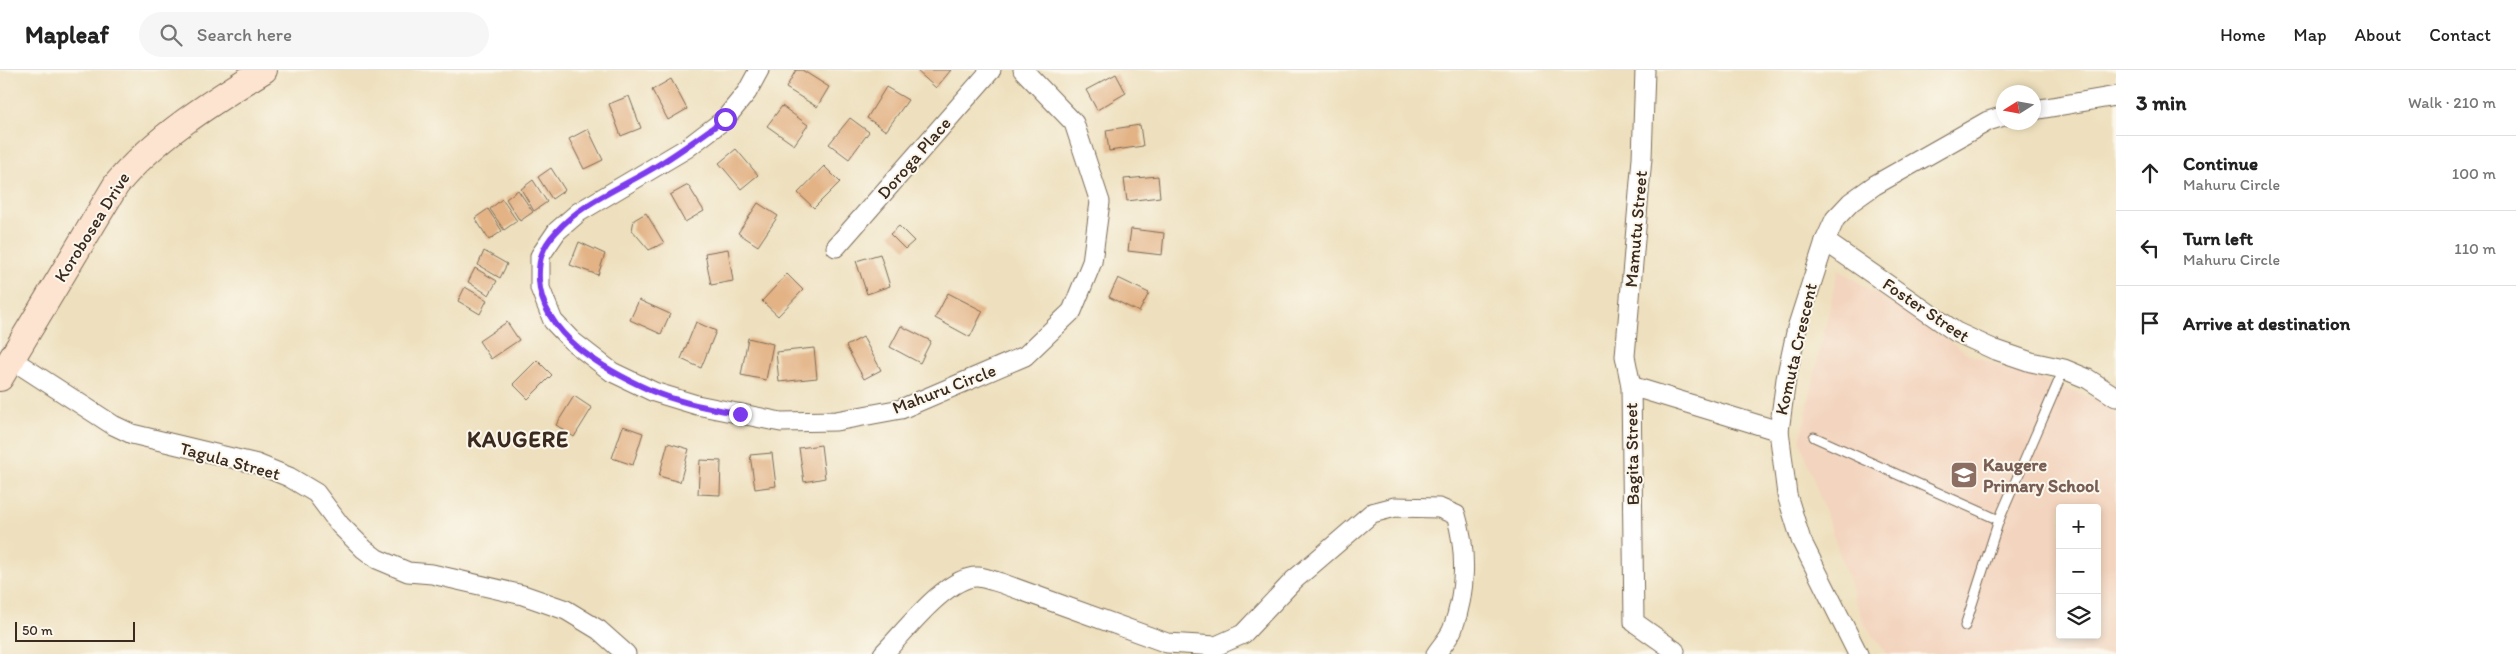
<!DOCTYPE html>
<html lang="en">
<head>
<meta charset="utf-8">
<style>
  :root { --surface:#fff; --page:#f6f6f6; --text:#222; --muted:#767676; --line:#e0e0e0 }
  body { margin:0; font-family:Itim,sans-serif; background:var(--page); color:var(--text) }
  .controls { position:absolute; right:15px; bottom:15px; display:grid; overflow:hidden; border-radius:5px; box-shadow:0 2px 8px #0003 }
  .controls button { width:45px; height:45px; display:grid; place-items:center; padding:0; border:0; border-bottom:1px solid var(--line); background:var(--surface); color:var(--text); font:25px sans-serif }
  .compass { position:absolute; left:1996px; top:15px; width:45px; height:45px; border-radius:50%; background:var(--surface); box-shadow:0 2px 8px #0003; rotate:259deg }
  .scale { position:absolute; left:15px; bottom:12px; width:120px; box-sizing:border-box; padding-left:5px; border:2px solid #3b2a1e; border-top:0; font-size:14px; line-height:18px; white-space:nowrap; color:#3b2a1e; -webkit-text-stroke:4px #fbf7ec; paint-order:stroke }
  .stop { position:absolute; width:15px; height:15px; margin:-11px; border:4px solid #7c3aed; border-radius:50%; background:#fff }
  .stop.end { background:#7c3aed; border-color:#fff; box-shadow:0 1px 5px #0008 }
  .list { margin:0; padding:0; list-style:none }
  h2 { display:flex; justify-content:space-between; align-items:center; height:65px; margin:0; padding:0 20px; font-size:21px }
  h2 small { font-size:16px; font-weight:400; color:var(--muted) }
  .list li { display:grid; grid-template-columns:32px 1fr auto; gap:15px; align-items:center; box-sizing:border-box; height:75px; padding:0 20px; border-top:1px solid var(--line) }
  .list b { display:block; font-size:19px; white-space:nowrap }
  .list p { margin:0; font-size:16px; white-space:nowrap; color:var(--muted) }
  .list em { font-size:16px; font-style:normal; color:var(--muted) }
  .icon { flex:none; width:28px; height:28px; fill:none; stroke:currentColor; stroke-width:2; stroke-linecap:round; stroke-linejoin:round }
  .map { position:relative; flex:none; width:2116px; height:584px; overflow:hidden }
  header { display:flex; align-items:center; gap:30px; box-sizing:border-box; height:70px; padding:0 25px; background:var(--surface); border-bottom:1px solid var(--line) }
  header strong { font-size:24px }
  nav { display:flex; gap:28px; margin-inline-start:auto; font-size:18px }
  .search { width:350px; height:45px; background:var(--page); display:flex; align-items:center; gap:12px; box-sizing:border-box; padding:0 18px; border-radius:28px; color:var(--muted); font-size:19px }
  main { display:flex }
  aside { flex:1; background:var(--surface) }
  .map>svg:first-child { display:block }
  .built { fill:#f3d4be; fill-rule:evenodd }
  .building { fill:#e3b386 }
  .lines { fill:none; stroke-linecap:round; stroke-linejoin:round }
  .service-casing { stroke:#7a6a56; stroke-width:11 }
  .minor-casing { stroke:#7a6a56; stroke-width:21 }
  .secondary-casing { stroke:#7a6a56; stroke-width:28 }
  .service { stroke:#fff; stroke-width:9 }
  .minor { stroke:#fff; stroke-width:19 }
  .secondary { stroke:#fde4d0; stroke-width:26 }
  .route { stroke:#7c3aed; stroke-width:6 }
  .labels { text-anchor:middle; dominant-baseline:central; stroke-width:4; stroke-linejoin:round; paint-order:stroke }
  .street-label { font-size:18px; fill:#3b2a1e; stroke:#fbf7ec }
  .education-label { font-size:18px; font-weight:bold; fill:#785e54; stroke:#fbf7ec; text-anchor:start }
  .district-label { font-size:22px; font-weight:bold; letter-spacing:1px; fill:#3b2a1e; stroke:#fbf7ec }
</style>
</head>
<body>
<header>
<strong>Mapleaf</strong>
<div class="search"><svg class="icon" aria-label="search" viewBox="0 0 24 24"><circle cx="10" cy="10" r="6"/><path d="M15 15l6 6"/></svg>Search here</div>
<nav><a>Home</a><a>Map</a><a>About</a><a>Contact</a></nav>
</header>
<main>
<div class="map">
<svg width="2116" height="584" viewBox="0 0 2116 584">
  <rect width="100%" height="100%" fill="#fbf7ec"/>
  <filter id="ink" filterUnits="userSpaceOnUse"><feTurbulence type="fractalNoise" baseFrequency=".02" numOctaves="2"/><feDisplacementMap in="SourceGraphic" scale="10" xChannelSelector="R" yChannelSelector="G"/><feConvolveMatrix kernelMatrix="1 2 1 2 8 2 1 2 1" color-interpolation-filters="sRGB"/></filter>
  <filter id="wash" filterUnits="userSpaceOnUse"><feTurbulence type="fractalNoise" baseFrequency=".0096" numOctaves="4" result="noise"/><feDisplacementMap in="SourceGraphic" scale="20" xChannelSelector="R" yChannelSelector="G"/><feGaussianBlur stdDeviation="1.12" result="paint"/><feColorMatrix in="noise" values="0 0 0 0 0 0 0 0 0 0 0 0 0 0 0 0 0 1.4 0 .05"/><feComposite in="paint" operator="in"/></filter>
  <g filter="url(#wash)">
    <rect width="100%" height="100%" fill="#eee0be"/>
    <path class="built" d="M1838,199L1971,285L2097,330L2116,344V584H1887L1864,554L1800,371ZM2060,438H2097V565H2060Z"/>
    <g id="blocks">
      <g class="building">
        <path d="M796,0H802L829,17L817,37L786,18Z"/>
        <path d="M916,0H951L936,18Z"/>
        <path d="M1116,4L1126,23L1097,40L1086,20Z"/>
        <path d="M671,9L687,39L668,50L652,20Z"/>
        <path d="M886,17L908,30L886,61L867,48Z"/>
        <path d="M629,26L641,58L621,66L609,34Z"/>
        <path d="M782,36L808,55L794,75L767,56Z"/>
        <path d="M850,48L869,62L849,89L829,74Z"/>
        <path d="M1140,55L1143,76L1109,81L1106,60Z"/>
        <path d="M588,59L603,90L584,99L569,69Z"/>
        <path d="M736,79L758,105L741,119L719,93Z"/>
        <path d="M824,96L840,112L814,138L798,123Z"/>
        <path d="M551,98L565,120L552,129L538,107Z"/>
        <path d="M1158,106L1160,127L1127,131L1124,109Z"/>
        <path d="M533,110L547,132L534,141L521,119Z"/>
        <path d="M688,115L704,141L685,152L670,125Z"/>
        <path d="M518,120L533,142L520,151L506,129Z"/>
        <path d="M502,129L517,151L504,160L490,139Z"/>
        <path d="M758,133L778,146L758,176L738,163Z"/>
        <path d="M488,139L502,161L489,170L475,148Z"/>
        <path d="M646,143L664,173L649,180L632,160L634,150Z"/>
        <path d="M899,156L914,171L905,179L890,164Z"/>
        <path d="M1131,159L1164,163L1162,185L1128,181Z"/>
        <path d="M579,172L605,184L598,205L570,195Z"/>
        <path d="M728,179L733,211L711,215L705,183Z"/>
        <path d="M484,181L507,194L500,208L478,195Z"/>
        <path d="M880,184L890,216L867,224L856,191Z"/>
        <path d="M475,198L497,211L489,225L468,212Z"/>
        <path d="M787,204L803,220L778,246L762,231Z"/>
        <path d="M1118,208L1149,223L1139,242L1109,227Z"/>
        <path d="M465,217L487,230L480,244L458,231Z"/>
        <path d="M948,223L983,241L970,267L935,248Z"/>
        <path d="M639,230L670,244L661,264L630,250Z"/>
        <path d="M507,252L519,270L491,289L479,271Z"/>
        <path d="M696,252L716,261L701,298L681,289Z"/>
        <path d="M901,256L931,271L920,293L890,277Z"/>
        <path d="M863,267L881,300L864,309L846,276Z"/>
        <path d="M748,268L773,274L766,310L741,305Z"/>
        <path d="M814,278L817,308L779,312L776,282Z"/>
        <path d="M537,290L552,305L528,329L513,314Z"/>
        <path d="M574,326L592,338L574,367L556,355Z"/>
        <path d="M623,356L643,363L633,395L612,388Z"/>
        <path d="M668,373L689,379L680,412L659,406Z"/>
        <path d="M821,375L825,408L804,412L799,378Z"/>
        <path d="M772,383L776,416L755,419L750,385Z"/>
        <path d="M700,390L721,391L720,425L698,424Z"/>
      </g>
    </g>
  </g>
  <g filter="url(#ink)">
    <use href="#blocks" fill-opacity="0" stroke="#7a6a56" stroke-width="1"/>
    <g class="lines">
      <g class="service-casing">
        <g id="service">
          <path d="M1814,367L1999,450"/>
          <path d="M1965,556L1999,450L2064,299"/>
        </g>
      </g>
      <g class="minor-casing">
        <g id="minor">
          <path d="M759,0L747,22L725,49L687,78L579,142L557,161L540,186V218L553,251L572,271L612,302L654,322L697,335L781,352L836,351L901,339L1025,286L1072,241L1092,192L1100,132L1074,53L1023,0"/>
          <path d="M2034,40L2116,26"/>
          <path d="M1825,171L1956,262L1993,279L2031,292L2064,299L2088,309L2116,327"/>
          <path d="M836,177L991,0"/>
          <path d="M11,289L113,355L132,364L257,394L289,407L316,423L340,455L364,479L377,489L408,502L432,504L523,525L566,540L599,560L626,584"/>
          <path d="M1631,316L1625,286L1642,88L1645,0"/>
          <path d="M883,584C904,563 947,505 978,507C986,508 994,511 1001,513L1167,573L1216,576L1243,564L1294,510L1372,443L1395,437L1439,438L1456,445C1467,481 1466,522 1453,558C1450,567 1441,576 1436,584"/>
          <path d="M1673,584L1675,581L1634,552L1631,316L1779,361"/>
          <path d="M1858,584L1801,470L1787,425L1779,361L1786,309L1797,258L1825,171L1835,149L1851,132L1875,115L1988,51L2004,46"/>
        </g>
      </g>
      <g class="secondary-casing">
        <path id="secondary" d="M0,308L116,115C154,68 213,31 264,0"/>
      </g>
      <use href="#service" class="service"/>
      <use href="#minor" class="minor"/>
      <use href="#secondary" class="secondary"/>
    </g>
  </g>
  <g class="lines" filter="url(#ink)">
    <path class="route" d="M725,49C700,67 676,85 650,100C618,119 580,134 556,162C542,177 538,190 539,210C542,266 607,301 652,321C680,333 711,338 740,344"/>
  </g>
  <defs>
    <g id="school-square" transform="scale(1.4375)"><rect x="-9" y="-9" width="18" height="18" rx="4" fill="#8d6e63" stroke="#fbf7ec"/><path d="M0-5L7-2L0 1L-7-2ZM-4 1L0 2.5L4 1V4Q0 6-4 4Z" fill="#fff"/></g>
  </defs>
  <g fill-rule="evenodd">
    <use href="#school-square" x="1964" y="405"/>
  </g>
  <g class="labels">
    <g class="street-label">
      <text transform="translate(914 88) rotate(-49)">Doroga Place</text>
      <text transform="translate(92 157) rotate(-58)">Korobosea Drive</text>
      <text transform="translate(1636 159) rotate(-85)">Mamutu Street</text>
      <text transform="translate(1926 240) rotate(34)">Foster Street</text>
      <text transform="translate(1796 279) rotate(-77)">Komuta Crescent</text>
      <text transform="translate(944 319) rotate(-21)">Mahuru Circle</text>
      <text transform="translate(1632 384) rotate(-91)">Bagita Street</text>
      <text transform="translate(230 391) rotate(15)">Tagula Street</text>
    </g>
    <g class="education-label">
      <text x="1983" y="395">Kaugere<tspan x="1983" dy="21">Primary School</tspan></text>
    </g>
    <g class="district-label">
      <text x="518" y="369">KAUGERE</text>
    </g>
  </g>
</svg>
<div class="controls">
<button>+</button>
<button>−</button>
<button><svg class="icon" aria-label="layers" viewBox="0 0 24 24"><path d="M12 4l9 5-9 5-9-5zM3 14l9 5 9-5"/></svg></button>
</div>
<svg class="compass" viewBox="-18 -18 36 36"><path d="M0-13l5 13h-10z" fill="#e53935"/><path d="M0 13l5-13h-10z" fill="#767676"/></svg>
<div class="scale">50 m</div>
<div class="stop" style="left:725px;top:49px"></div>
<div class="stop end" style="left:740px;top:344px"></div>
</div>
<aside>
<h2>3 min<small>Walk · 210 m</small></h2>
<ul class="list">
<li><svg class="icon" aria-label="ahead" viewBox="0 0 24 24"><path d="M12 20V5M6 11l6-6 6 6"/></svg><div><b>Continue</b><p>Mahuru Circle</p></div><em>100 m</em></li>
<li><svg class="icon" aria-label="left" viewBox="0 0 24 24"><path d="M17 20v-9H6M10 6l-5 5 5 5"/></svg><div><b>Turn left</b><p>Mahuru Circle</p></div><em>110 m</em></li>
<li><svg class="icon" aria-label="arrive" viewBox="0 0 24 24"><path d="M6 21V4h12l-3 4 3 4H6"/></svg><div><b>Arrive at destination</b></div></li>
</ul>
</aside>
</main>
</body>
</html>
